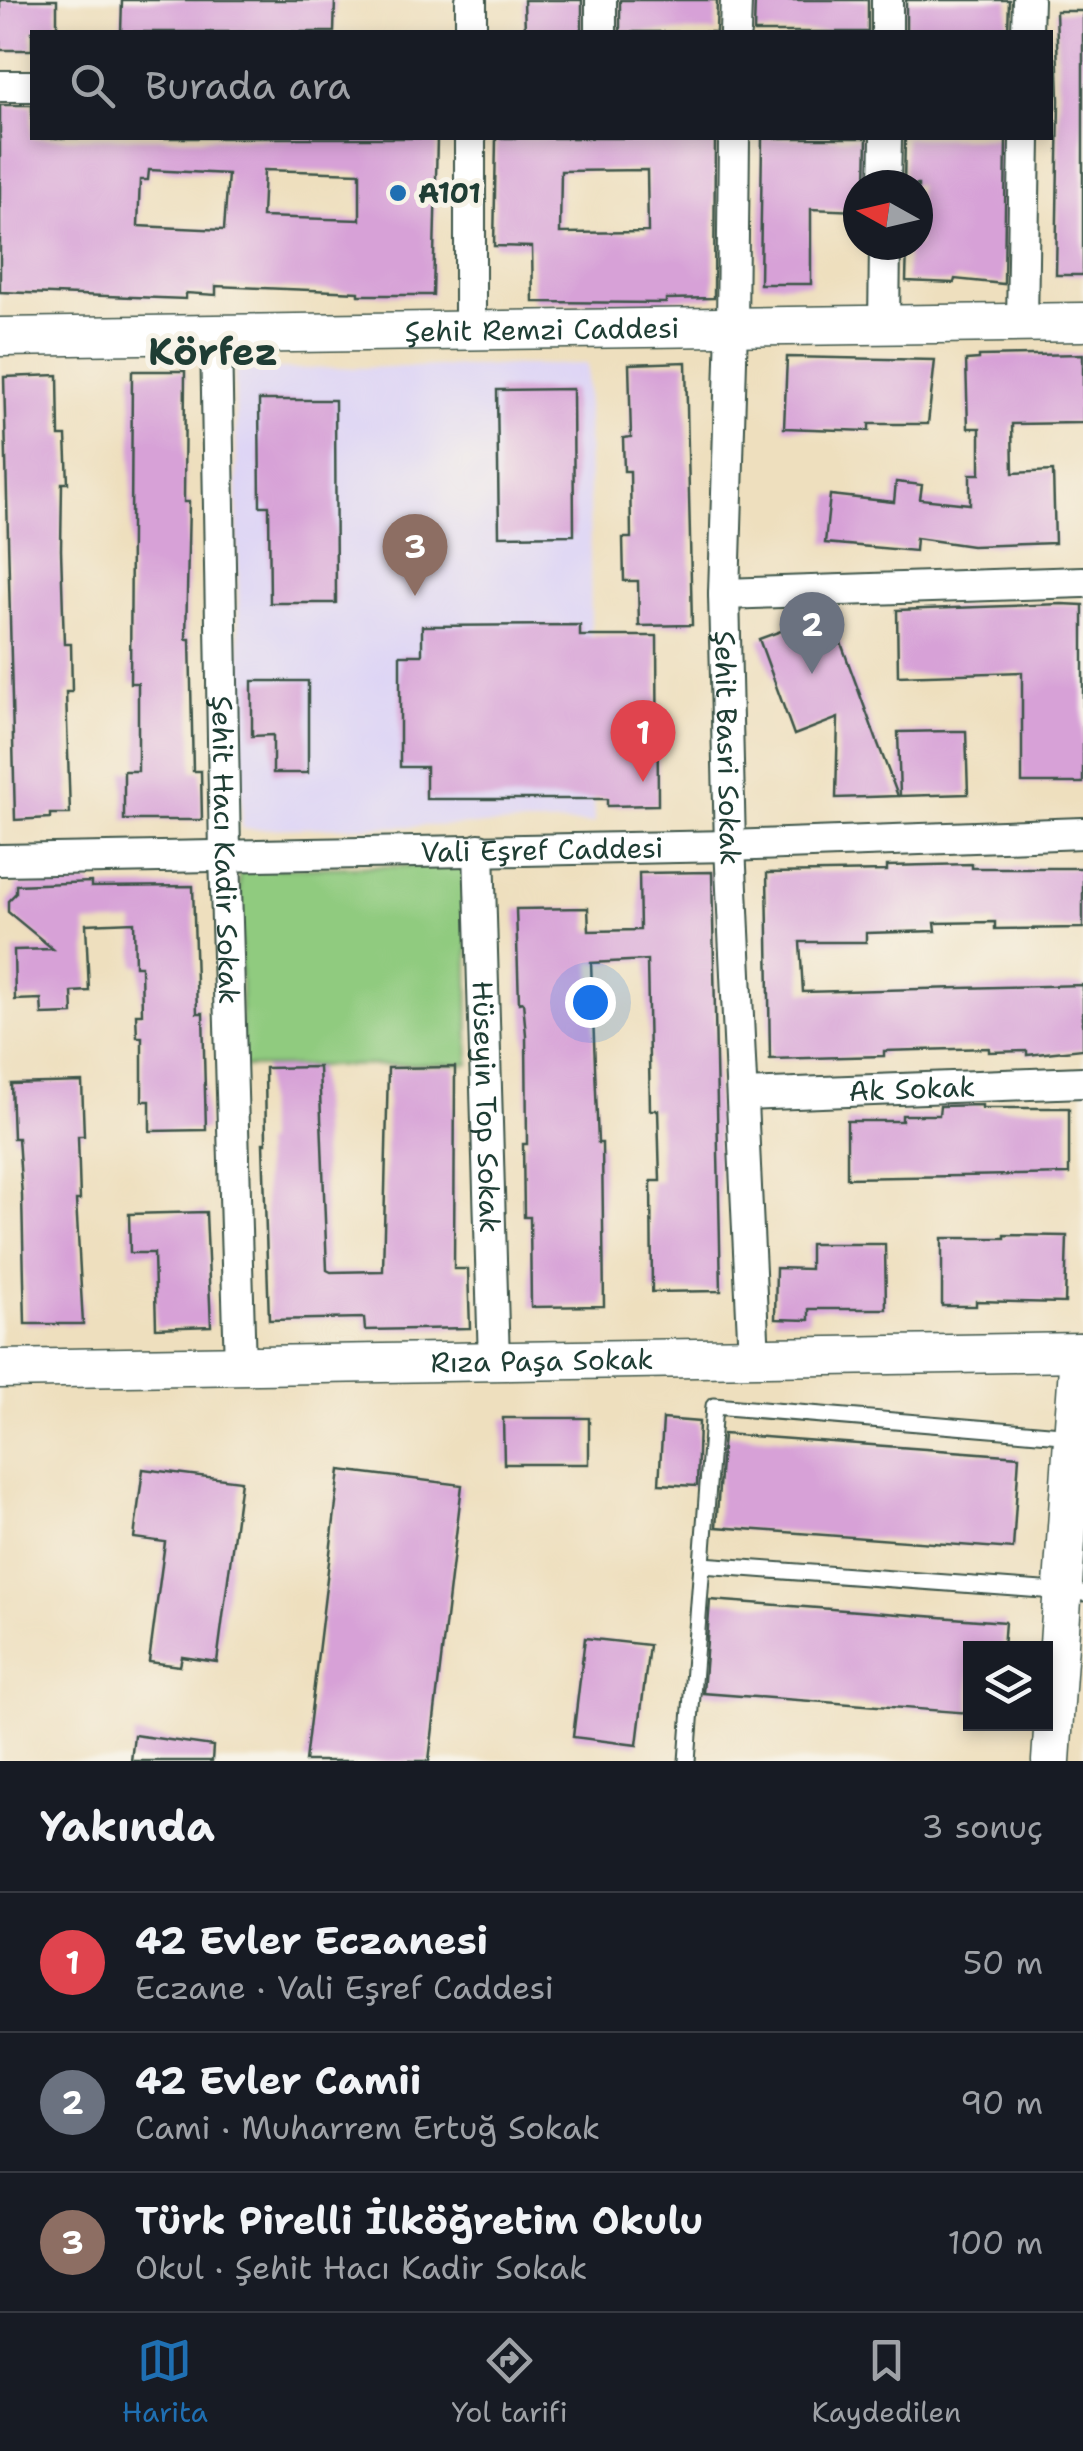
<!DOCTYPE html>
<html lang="tr">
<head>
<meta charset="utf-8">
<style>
  :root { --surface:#171b24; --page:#242831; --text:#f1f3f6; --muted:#9ea1a6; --line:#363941; --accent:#1f6fb2 }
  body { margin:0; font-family:"Shantell Sans",sans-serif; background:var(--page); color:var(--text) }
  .controls { position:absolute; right:30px; bottom:30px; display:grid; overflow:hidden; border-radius:0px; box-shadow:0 5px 15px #0003 }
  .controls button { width:90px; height:90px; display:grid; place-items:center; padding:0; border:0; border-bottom:2px solid var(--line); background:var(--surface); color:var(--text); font:50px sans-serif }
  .compass { position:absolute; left:843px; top:170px; width:90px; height:90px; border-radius:50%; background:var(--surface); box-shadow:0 5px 15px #0003; rotate:278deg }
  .you { position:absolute; left:590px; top:1002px; width:35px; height:35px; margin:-25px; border:8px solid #fff; border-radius:50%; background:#1a73e8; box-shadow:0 0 0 15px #1a73e833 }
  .badge { display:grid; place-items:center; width:65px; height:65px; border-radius:50%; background:var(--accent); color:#fff; font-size:32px; font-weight:700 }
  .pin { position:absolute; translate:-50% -82px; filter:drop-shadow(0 2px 5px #0008) }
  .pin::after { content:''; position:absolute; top:52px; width:35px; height:30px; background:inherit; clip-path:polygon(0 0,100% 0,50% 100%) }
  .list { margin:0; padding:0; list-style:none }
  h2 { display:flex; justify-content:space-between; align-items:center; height:130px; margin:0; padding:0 40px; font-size:42px }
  h2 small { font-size:32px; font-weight:400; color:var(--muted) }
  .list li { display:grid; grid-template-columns:65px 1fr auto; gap:30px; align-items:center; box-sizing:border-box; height:140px; padding:0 40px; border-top:2px solid var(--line) }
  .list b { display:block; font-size:38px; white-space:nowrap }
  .list p { margin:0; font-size:32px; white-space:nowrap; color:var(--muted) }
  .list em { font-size:32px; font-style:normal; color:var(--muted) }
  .icon { flex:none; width:55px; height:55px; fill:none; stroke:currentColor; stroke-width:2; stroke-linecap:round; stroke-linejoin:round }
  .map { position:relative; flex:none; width:1083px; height:1761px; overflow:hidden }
  .search { position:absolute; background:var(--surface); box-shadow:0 5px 15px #0003; left:30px; right:30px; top:30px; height:110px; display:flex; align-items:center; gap:25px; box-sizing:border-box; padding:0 35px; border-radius:0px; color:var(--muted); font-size:38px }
  .sheet { height:550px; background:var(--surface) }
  nav { display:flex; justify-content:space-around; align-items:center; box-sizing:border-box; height:140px; border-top:2px solid var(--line); background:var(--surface); font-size:28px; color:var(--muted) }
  nav a { display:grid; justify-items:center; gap:5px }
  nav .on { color:var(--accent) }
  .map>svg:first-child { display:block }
  .built { fill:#ded5f5 }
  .green { fill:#90cb7f; stroke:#58845a; stroke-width:2.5 }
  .building { fill:#d7a1d7; fill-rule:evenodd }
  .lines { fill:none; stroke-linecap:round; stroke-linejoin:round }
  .service-casing { stroke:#3e5549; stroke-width:19 }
  .minor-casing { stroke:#3e5549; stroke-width:34 }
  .tertiary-casing { stroke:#3e5549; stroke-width:41 }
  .service { stroke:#fff; stroke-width:15 }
  .minor { stroke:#fff; stroke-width:30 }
  .tertiary { stroke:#fff; stroke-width:38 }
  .poi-dot { fill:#1f6fb2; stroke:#f7f3e8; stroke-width:4 }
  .labels { text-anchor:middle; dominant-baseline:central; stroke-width:10; stroke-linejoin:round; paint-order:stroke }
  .poi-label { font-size:28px; font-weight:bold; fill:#1f3d34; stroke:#f7f3e8; text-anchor:start }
  .street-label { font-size:28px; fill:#1f3d34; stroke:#f7f3e8 }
  .district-label { font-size:38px; font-weight:bold; fill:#1f3d34; stroke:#f7f3e8 }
</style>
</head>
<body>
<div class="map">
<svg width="1083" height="1761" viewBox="0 0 1083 1761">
  <rect width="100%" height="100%" fill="#f7f3e8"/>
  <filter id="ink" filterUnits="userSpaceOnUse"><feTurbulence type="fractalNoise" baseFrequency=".01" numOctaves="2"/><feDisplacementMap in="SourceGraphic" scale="20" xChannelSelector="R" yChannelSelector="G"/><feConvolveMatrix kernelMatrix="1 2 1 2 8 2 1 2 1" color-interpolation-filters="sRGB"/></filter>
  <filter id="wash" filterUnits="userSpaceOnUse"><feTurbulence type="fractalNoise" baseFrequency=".0048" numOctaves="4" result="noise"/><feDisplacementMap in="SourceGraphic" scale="40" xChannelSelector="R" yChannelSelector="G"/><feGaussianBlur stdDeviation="2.25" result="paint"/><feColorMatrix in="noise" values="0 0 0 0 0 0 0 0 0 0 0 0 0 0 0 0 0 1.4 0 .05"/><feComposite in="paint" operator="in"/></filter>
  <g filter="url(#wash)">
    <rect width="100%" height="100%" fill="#eedfbe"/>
    <path class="built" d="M587,364L594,823L242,829L235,370Z"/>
    <path class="green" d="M467,865L469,1064L242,1067L239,869Z"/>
    <g id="blocks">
      <g class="building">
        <path d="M0,0H57V32H32V50H0Z"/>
        <path d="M122,0H335L334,32H121Z"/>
        <path d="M524,0H582V32H525Z"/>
        <path d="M620,0H717L716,32H620Z"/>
        <path d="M755,0H868V32H754Z"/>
        <path d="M906,0H1009L1008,32H906Z"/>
        <path d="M1056,11H1083V275H1056L1059,100Z"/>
        <path d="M0,105H32V138H437L433,295H359V292L216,286V295L186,293V299L0,292ZM149,170L228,174L224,230L138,226L140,180H148ZM264,170L360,173V220L262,217Z"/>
        <path d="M496,138H715L714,298L666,299V303L533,302L532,247L494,246ZM647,170L648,232L560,233L561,171Z"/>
        <path d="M762,138H867L866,185H858V211L811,209V284H760Z"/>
        <path d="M905,138H1006L1004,284L955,279L954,283L906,281L907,245H918V185H904Z"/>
        <path d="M1083,354V423L1012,424L1013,473L1053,471L1055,543L972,546L916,538L915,551L825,543L830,495L894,502L896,482L922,485L920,499L970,504V474H980V428H968L966,360L979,359V356Z"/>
        <path d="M787,357L935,360L928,424H869V431L784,428Z"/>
        <path d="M686,362L692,625L639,626L638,581H624L623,538H631L630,471H624L623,438L631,437L629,364Z"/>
        <path d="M132,371H185L184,502H189L186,639H190L193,771H201L202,820H124V771H138V683H130Z"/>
        <path d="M58,375L59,436H66L68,483H62L61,550L64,644H71L72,692H66L70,814H50V818L15,820L4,377Z"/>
        <path d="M573,389L574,535L499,536L497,390Z"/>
        <path d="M259,400H335L336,603H270L269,506H260Z"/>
        <path d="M1062,604L1083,605V783H1022V672L898,676L897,610Z"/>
        <path d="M830,613L877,741L898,796L836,798L838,718L794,735L759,639Z"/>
        <path d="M580,625V636H657L658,805L607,806V799H426V767H400V655H422V626Z"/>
        <path d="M252,681H308V773H273V735L252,736Z"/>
        <path d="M953,731H966L968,794L900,796L898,732Z"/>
        <path d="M972,864V868H1083V928L995,929V922L935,923L936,931L866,933V942H800L803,992L1083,985V1049L1027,1055V1051L989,1052V1048L884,1051V1056L770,1059L767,873L887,871V866Z"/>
        <path d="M712,872L721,1291L652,1292L651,1181H660L658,1110H650L647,960L591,963L598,1143H602L604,1306L531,1307L530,1217H524L523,1144H527L526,1035L523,1002L519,1003L516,909L588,908L589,931L640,930L639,873Z"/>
        <path d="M91,882V887L193,886L197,1013H203L206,1130L150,1131V1101H142V1037H137L136,1014H142L141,966H135L134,922L86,924L89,991L72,992L73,1014L42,1015L41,999L15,1000L14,950L53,949L8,912V901L16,893V885Z"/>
        <path d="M319,1067L327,1270L331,1272L383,1271L388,1068L455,1067L454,1269H468L470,1328L365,1330L364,1318L269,1320L263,1143H266L265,1068Z"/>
        <path d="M82,1082L84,1136H78L80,1200H76L83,1324H25L22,1196L18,1138H13L11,1084Z"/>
        <path d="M982,1105V1108H1069V1174L847,1178V1121H902V1115H939L940,1106Z"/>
        <path d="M206,1212L211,1326L156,1328L154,1253H130L129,1214Z"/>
        <path d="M1005,1235L1067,1236L1065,1303L976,1301V1306H942V1238H1005Z"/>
        <path d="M810,1244H885L886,1309H809V1320L775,1319L776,1268L810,1269Z"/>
        <path d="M503,1418H589V1464H504Z"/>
        <path d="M663,1419L699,1422L697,1486L659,1484Z"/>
        <path d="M723,1434L1019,1456L1013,1549L716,1527Z"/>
        <path d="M143,1469L241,1481L217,1662L182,1657L180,1666L149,1662L165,1542L134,1538Z"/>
        <path d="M340,1470L462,1485L429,1761H305Z"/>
        <path d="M710,1600L1005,1622L1003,1648H970V1713L703,1693Z"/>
        <path d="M585,1638L649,1645L637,1745L573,1737Z"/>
        <path d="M134,1735L213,1746L212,1761H131Z"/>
      </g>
    </g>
  </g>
  <g filter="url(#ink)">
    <use href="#blocks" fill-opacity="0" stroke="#3e5549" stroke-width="2.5"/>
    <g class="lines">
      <g class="service-casing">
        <g id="service">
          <path d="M702,1565L1083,1593"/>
          <path d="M687,1761L714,1406L1073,1436"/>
        </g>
      </g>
      <g class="minor-casing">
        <g id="minor">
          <path d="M471,32V0"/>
          <path d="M601,32V0"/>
          <path d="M735,32L736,0"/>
          <path d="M887,32V0"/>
          <path d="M1027,32L1028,0"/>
          <path d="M0,86H32"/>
          <path id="s1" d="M734,138L732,327L724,594L730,846L754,1358"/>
          <path d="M885,185L886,138"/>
          <path d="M1022,322L1025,138"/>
          <path d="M884,324L885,245"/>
          <path d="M470,331V138"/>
          <path id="s2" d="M216,335L225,854L240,1366"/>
          <path d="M724,594L1083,582"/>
          <path id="s3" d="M479,849L494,1362"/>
          <path id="s4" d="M0,860L730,846L1083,833"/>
          <path id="s5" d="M742,1095L1083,1082"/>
        </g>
      </g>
      <g class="tertiary-casing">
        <g id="tertiary">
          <path id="s6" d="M0,337L1083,322"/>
          <path id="s7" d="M0,1369L1083,1352"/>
          <path d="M1051,1761L1079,1352"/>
        </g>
      </g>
      <use href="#service" class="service"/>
      <use href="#minor" class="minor"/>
      <use href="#tertiary" class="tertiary"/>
    </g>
  </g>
  <circle class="poi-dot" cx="398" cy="193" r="10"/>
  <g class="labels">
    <g class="poi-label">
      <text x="418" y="193">A101</text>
    </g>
    <g class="street-label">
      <text stroke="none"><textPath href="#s6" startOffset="542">Şehit Remzi Caddesi</textPath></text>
      <text stroke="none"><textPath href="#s1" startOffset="610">Şehit Basri Sokak</textPath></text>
      <text stroke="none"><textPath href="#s4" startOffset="542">Vali Eşref Caddesi</textPath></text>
      <text stroke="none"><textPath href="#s2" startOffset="515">Şehit Hacı Kadir Sokak</textPath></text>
      <text stroke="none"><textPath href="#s5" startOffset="170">Ak Sokak</textPath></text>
      <text stroke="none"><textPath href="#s3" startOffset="258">Hüseyin Top Sokak</textPath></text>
      <text stroke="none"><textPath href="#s7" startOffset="542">Rıza Paşa Sokak</textPath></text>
    </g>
    <g class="district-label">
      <text x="213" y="351">Körfez</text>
    </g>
  </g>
</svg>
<div class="controls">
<button><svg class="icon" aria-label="layers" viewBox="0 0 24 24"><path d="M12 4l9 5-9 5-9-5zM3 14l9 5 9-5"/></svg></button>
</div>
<svg class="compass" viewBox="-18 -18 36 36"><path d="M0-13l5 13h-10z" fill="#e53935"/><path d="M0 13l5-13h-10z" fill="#9ea1a6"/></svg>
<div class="you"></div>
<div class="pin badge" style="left:643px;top:782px;background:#e0444e">1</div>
<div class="pin badge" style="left:812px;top:674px;background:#6b7280">2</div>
<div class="pin badge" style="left:415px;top:596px;background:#8d6e63">3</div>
<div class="search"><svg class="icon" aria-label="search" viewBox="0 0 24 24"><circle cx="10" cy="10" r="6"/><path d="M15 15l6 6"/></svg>Burada ara</div>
</div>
<section class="sheet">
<h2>Yakında<small>3 sonuç</small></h2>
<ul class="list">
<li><span class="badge" style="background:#e0444e">1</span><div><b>42 Evler Eczanesi</b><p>Eczane · Vali Eşref Caddesi</p></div><em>50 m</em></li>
<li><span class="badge" style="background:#6b7280">2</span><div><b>42 Evler Camii</b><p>Cami · Muharrem Ertuğ Sokak</p></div><em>90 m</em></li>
<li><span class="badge" style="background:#8d6e63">3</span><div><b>Türk Pirelli İlköğretim Okulu</b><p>Okul · Şehit Hacı Kadir Sokak</p></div><em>100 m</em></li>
</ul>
</section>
<nav>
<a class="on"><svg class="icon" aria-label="map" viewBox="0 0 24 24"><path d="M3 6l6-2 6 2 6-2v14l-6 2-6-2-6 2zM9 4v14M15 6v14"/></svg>Harita</a>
<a><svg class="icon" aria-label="directions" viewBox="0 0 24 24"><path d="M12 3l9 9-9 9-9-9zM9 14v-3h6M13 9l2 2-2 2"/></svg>Yol tarifi</a>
<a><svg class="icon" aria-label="saved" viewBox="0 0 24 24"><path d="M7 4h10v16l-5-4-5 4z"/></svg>Kaydedilen</a>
</nav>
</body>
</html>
